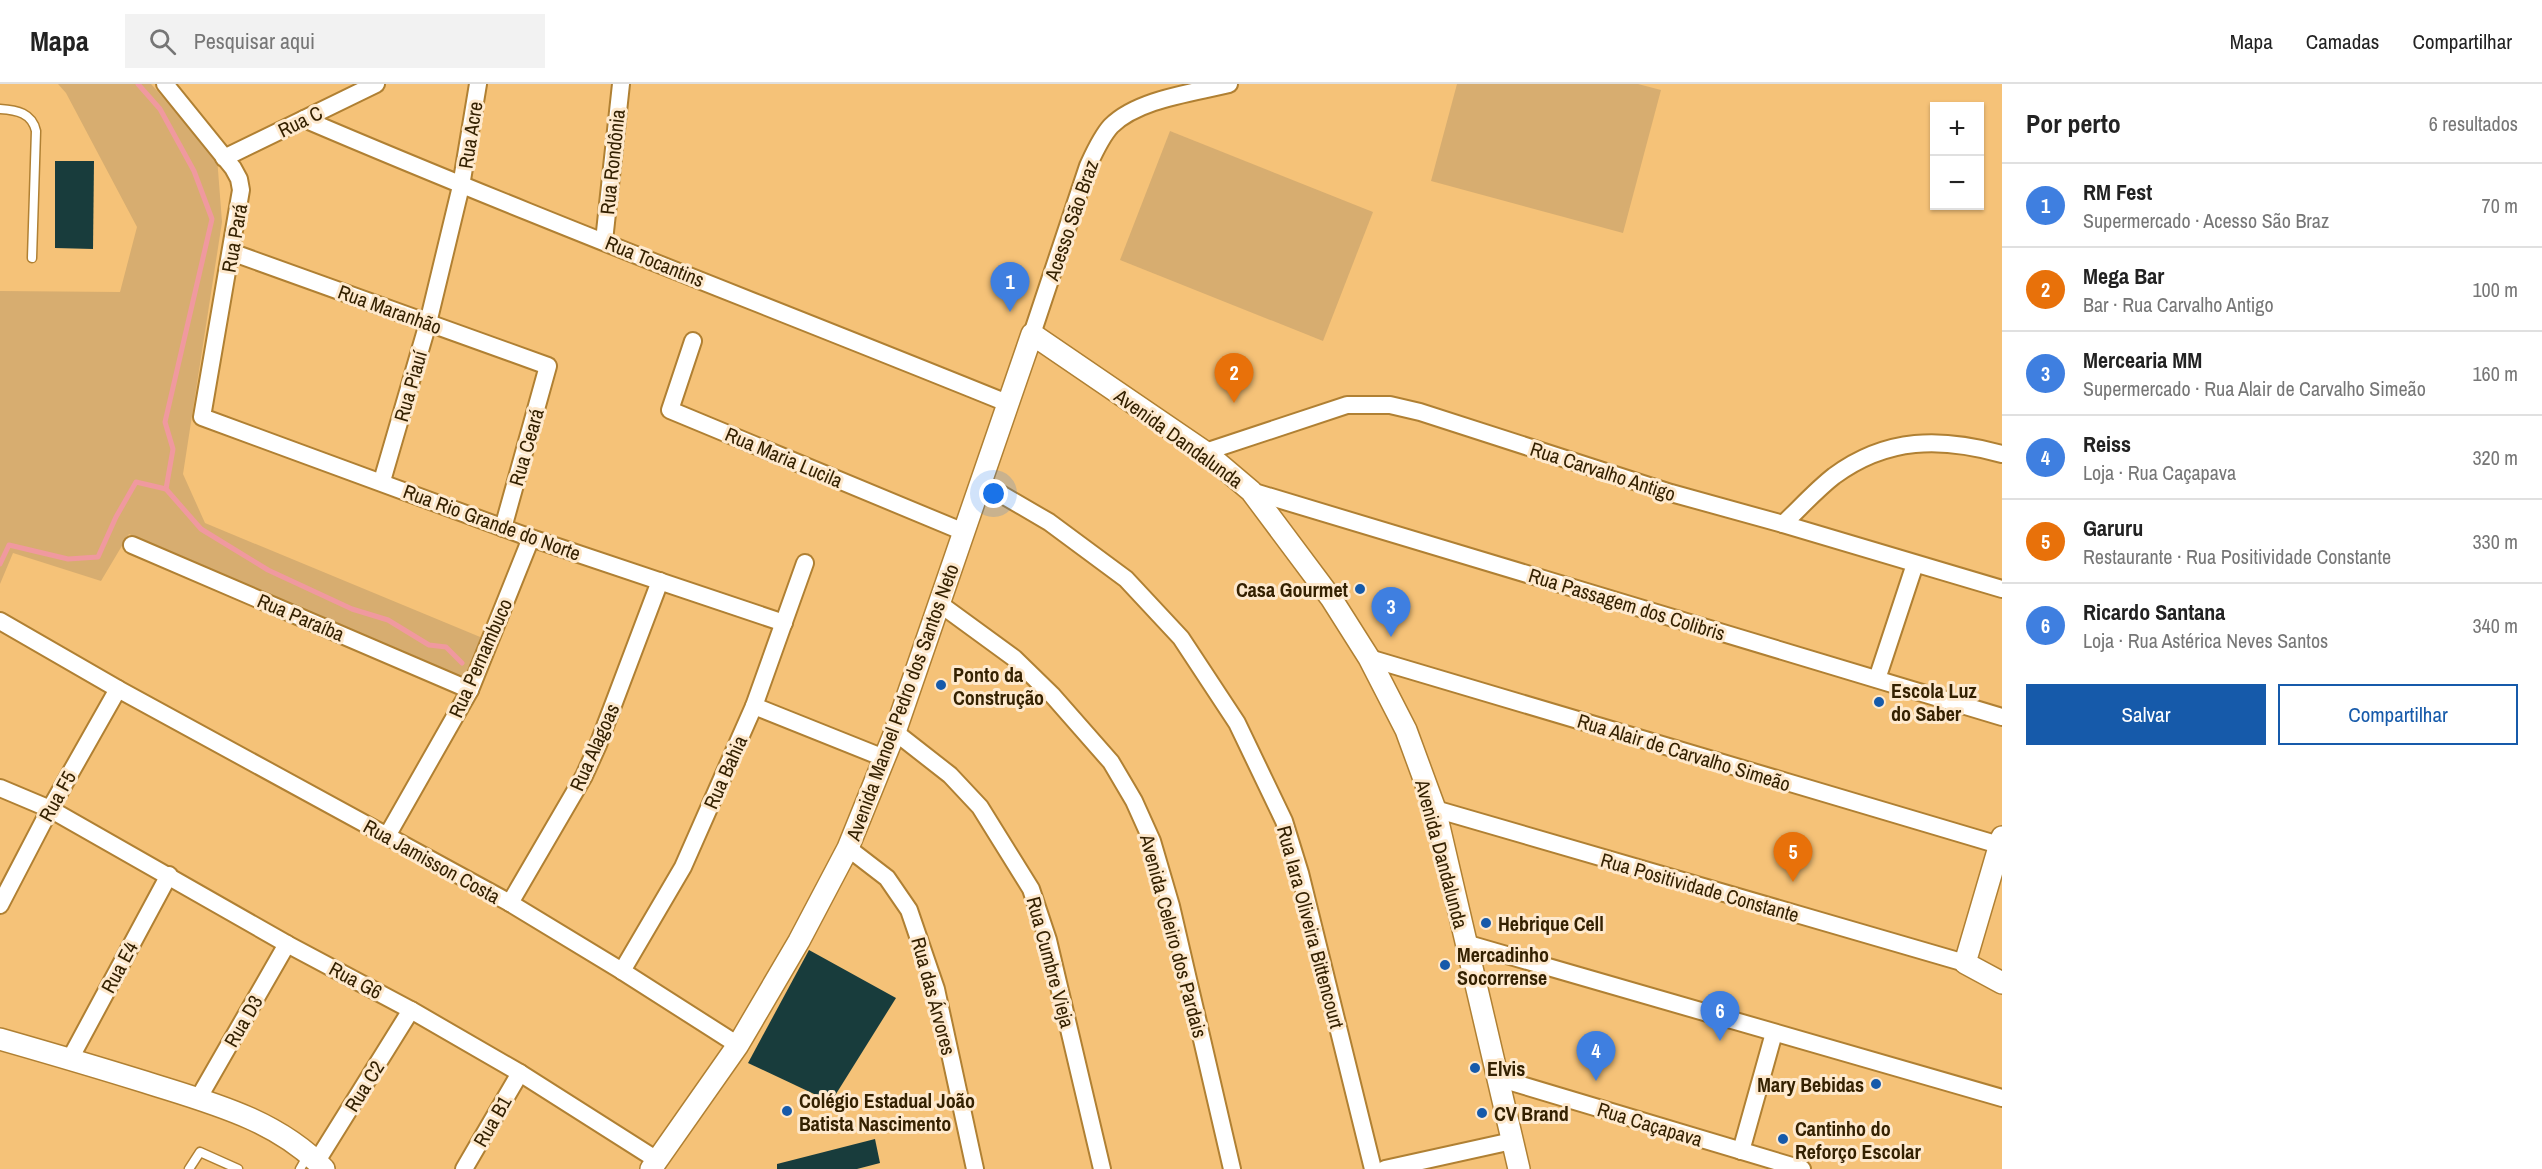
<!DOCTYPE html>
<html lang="pt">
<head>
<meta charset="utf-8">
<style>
  :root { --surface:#fff; --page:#f2f2f2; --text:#222; --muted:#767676; --line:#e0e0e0; --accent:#165aaa }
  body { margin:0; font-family:"Archivo Narrow",sans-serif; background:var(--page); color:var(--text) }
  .controls { position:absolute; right:18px; top:18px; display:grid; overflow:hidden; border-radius:0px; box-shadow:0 2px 4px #0004 }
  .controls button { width:54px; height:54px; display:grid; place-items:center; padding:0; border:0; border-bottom:2px solid var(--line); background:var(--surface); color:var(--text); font:30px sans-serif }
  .you { position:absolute; left:994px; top:410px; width:21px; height:21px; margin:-15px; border:4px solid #fff; border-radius:50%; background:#1a73e8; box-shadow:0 0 0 9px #1a73e833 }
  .badge { display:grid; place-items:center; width:39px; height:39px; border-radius:50%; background:var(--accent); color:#fff; font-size:20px; font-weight:700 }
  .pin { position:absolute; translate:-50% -50px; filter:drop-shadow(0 2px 3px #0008) }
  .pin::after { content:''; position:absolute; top:32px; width:21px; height:18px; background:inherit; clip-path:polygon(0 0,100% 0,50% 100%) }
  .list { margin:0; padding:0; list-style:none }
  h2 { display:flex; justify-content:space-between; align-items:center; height:78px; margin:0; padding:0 24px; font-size:26px }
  h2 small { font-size:20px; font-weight:400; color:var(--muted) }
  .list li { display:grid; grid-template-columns:39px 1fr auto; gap:18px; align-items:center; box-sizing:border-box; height:84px; padding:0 24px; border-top:2px solid var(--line) }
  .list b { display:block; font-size:22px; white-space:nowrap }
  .list p { margin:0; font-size:20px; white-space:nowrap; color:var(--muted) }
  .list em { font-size:20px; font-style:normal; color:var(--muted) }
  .actions { display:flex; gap:12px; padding:18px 24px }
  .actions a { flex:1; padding:14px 0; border:2px solid var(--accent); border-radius:0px; text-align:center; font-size:21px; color:var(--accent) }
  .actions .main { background:var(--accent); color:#fff }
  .icon { flex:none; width:33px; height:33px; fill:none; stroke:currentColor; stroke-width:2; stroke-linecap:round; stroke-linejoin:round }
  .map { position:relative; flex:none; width:2002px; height:1085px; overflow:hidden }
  header { display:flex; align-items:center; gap:36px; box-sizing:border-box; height:84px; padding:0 30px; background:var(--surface); border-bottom:2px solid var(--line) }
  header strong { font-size:28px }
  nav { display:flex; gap:33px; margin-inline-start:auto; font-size:21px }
  .search { width:420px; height:54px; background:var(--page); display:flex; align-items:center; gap:15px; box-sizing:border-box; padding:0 21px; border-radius:0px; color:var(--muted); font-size:22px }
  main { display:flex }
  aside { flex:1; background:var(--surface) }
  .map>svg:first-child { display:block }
  .green { fill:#d7ad70 }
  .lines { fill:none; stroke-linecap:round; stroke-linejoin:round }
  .stream { stroke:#f0999f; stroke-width:5 }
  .building { fill:#183c3c }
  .service-casing { stroke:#b08033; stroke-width:11 }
  .minor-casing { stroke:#b08033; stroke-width:20 }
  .tertiary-casing { stroke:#b08033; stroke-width:24 }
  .service { stroke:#fff; stroke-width:8 }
  .minor { stroke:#fff; stroke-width:16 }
  .tertiary { stroke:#fff; stroke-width:21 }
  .poi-dot { fill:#165aaa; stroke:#fee9cd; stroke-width:2 }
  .labels { text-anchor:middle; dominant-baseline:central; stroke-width:6; stroke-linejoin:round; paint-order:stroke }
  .street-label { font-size:20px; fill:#342101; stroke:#fee9cd }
  .poi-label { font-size:20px; font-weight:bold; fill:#342101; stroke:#fee9cd; text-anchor:start }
</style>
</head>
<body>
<header>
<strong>Mapa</strong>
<div class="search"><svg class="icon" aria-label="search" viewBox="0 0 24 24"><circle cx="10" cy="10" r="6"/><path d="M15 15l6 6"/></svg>Pesquisar aqui</div>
<nav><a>Mapa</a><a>Camadas</a><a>Compartilhar</a></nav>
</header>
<main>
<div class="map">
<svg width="2002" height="1085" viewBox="0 0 2002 1085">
  <rect width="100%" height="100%" fill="#f5c278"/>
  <g class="green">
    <path d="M58,0H151L217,73L222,138L183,390L205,439L485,555L468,596L129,450L101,497L13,469L0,500V207L120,208L137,143L66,9Z"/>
    <path d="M1457,0H1638L1661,6L1623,149L1431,97Z"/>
    <path d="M1170,47L1373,128L1323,257L1120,176Z"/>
  </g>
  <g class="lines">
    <g class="stream">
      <path d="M138,0L160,25L194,87L212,135L165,338L173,365L166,405L201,445L268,486L352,525L388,536L429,561L446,563L462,579"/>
      <path d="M0,480L9,461L68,475L98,473L116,433L136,398L166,405"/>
    </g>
  </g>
  <g class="building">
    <path d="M55,77H94L93,165L55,164Z"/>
    <path d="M809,866L896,914L831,1018L748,979Z"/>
    <path d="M875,1055L880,1079L857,1085H777V1080Z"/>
  </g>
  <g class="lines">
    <g class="service-casing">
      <g id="service">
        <path d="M0,25C17,26 32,29 36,47L32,174"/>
        <path d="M189,1085L200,1068L238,1085"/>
        <path d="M300,1085L308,1071"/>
      </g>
    </g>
    <g class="minor-casing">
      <g id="minor">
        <path d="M165,0L233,84L239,95L241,106L202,333L531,454L784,539"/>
        <path d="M304,35C536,134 773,224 1007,319"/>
        <path d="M224,74L376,0"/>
        <path d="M604,157L621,0"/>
        <path d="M231,168L548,282L503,444"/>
        <path d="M1032,250L1088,82C1094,69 1101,53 1111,42C1138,15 1193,9 1229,0"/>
        <path d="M693,257L670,326L964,448"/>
        <path d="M1205,368L1347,321H1390L1420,328L1671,409L1783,440L2002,505"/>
        <path d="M382,397L428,239L461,102L478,0"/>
        <path d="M982,399L1049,438L1126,495L1181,554L1237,639L1284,737L1300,789L1373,1085"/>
        <path d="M1251,407L2002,633"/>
        <path d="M1783,440C1800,424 1816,406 1834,392C1887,353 1941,353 2002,370"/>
        <path d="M132,461L470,606"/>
        <path d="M940,520L1014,574L1053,612L1111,678L1134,717L1152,757L1171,822L1232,1085"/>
        <path d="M0,537L118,605L510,819L622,887L738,961"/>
        <path d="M1369,574L1999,761"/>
        <path d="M1877,595L1915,480"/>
        <path d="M754,622L884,674"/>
        <path d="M895,648L950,691L980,723L1031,805L1048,856L1102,1085"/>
        <path d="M0,704L50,725L287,860L411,926L520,989L657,1076"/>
        <path d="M1435,725L1965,879"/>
        <path d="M387,752L470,606L531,454"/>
        <path d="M848,764L887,794L909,826L936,905L975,1085"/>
        <path d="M510,819L584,692L598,661L660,497"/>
        <path d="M0,821L50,725L118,605"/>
        <path d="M1465,859L2002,1014"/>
        <path d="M622,887L683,783L754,622L805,479"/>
        <path d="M70,975L169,791"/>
        <path d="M1498,994L1802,1085"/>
        <path d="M198,1015L287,860"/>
        <path d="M1741,1067L1774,949"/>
        <path d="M317,1077L411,926"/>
        <path d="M464,1085L520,989"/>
        <path d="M1385,1085L1512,1057"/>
      </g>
    </g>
    <g class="tertiary-casing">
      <g id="tertiary">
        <path d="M2002,753L1965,879L2002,899"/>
        <path d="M0,955C49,969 97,983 145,998C208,1018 277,1035 324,1085"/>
        <path d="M651,1085L738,961L799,857L848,764L895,648L1032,250L1205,368L1251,407L1331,514L1369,574L1406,646L1435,725L1519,1085"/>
      </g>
    </g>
    <use href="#service" class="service"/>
    <use href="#minor" class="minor"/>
    <use href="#tertiary" class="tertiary"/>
  </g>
  <g class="poi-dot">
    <circle cx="1360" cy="505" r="6"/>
    <circle cx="941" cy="601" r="6"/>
    <circle cx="1879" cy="618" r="6"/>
    <circle cx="1486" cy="839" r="6"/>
    <circle cx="1445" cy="881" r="6"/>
    <circle cx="1475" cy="984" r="6"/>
    <circle cx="1876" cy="1000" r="6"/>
    <circle cx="787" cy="1027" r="6"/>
    <circle cx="1482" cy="1029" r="6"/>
    <circle cx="1783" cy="1055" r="6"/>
  </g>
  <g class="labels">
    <g class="street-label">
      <text transform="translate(300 37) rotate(-26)">Rua C</text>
      <text transform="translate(470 51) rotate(-81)">Rua Acre</text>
      <text transform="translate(612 78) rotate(-84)">Rua Rondônia</text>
      <text transform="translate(1071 136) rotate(-71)">Acesso São Braz</text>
      <text transform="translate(234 154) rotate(-80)">Rua Pará</text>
      <text transform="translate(655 177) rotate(22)">Rua Tocantins</text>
      <text transform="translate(390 225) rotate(20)">Rua Maranhão</text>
      <text transform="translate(410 302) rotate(-74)">Rua Piauí</text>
      <text transform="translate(1179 354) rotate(36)">Avenida Dandalunda</text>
      <text transform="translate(526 363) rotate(-74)">Rua Ceará</text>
      <text transform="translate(784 373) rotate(23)">Rua Maria Lucila</text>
      <text transform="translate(1603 387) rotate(18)">Rua Carvalho Antigo</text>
      <text transform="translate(492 438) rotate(20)">Rua Rio Grande do Norte</text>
      <text transform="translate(1627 520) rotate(17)">Rua Passagem dos Colibris</text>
      <text transform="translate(301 533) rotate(23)">Rua Paraíba</text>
      <text transform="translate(480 574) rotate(-66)">Rua Pernambuco</text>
      <text transform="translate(902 618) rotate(-70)">Avenida Manoel Pedro dos Santos Neto</text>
      <text transform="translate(594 663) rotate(-66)">Rua Alagoas</text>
      <text transform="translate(1684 668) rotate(17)">Rua Alair de Carvalho Simeão</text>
      <text transform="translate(725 688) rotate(-66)">Rua Bahia</text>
      <text transform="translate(57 712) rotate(-61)">Rua F5</text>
      <text transform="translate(1442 770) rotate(75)">Avenida Dandalunda</text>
      <text transform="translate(432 777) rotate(29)">Rua Jamisson Costa</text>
      <text transform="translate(1700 803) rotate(16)">Rua Positividade Constante</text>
      <text transform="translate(1311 843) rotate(75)">Rua Iara Oliveira Bittencourt</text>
      <text transform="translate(1174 852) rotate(75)">Avenida Celeiro dos Pardais</text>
      <text transform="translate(1051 878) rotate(75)">Rua Cumbre Vieja</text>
      <text transform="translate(119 883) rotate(-62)">Rua E4</text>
      <text transform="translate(356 896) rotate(28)">Rua G6</text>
      <text transform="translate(934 912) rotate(75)">Rua das Árvores</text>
      <text transform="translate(243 937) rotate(-60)">Rua D3</text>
      <text transform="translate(364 1002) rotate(-58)">Rua C2</text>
      <text transform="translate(492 1037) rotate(-60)">Rua B1</text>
      <text transform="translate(1650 1040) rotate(17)">Rua Caçapava</text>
    </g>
    <g class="poi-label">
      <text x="1348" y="505" text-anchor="end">Casa Gourmet</text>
      <text x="953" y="590">Ponto da<tspan x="953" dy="23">Construção</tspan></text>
      <text x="1891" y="606">Escola Luz<tspan x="1891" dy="23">do Saber</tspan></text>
      <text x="1498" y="839">Hebrique Cell</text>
      <text x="1457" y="870">Mercadinho<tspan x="1457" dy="23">Socorrense</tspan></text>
      <text x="1487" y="984">Elvis</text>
      <text x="1864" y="1000" text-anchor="end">Mary Bebidas</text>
      <text x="799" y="1016">Colégio Estadual João<tspan x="799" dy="23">Batista Nascimento</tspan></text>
      <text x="1494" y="1029">CV Brand</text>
      <text x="1795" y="1044">Cantinho do<tspan x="1795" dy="23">Reforço Escolar</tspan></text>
    </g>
  </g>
</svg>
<div class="controls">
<button>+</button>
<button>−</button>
</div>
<div class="you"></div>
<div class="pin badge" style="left:1010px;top:228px;background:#3f7fe0">1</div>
<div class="pin badge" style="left:1234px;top:319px;background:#e8710a">2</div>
<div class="pin badge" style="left:1391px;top:553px;background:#3f7fe0">3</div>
<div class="pin badge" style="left:1596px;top:997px;background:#3f7fe0">4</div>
<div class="pin badge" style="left:1793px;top:798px;background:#e8710a">5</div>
<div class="pin badge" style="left:1720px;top:957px;background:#3f7fe0">6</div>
</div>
<aside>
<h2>Por perto<small>6 resultados</small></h2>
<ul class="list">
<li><span class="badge" style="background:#3f7fe0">1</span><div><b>RM Fest</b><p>Supermercado · Acesso São Braz</p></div><em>70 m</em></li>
<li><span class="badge" style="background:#e8710a">2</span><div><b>Mega Bar</b><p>Bar · Rua Carvalho Antigo</p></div><em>100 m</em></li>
<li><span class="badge" style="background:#3f7fe0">3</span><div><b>Mercearia MM</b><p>Supermercado · Rua Alair de Carvalho Simeão</p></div><em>160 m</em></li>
<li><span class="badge" style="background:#3f7fe0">4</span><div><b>Reiss</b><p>Loja · Rua Caçapava</p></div><em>320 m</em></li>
<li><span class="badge" style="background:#e8710a">5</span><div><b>Garuru</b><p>Restaurante · Rua Positividade Constante</p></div><em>330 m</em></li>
<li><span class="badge" style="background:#3f7fe0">6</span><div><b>Ricardo Santana</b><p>Loja · Rua Astérica Neves Santos</p></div><em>340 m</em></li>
</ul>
<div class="actions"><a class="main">Salvar</a><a>Compartilhar</a></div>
</aside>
</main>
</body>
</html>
